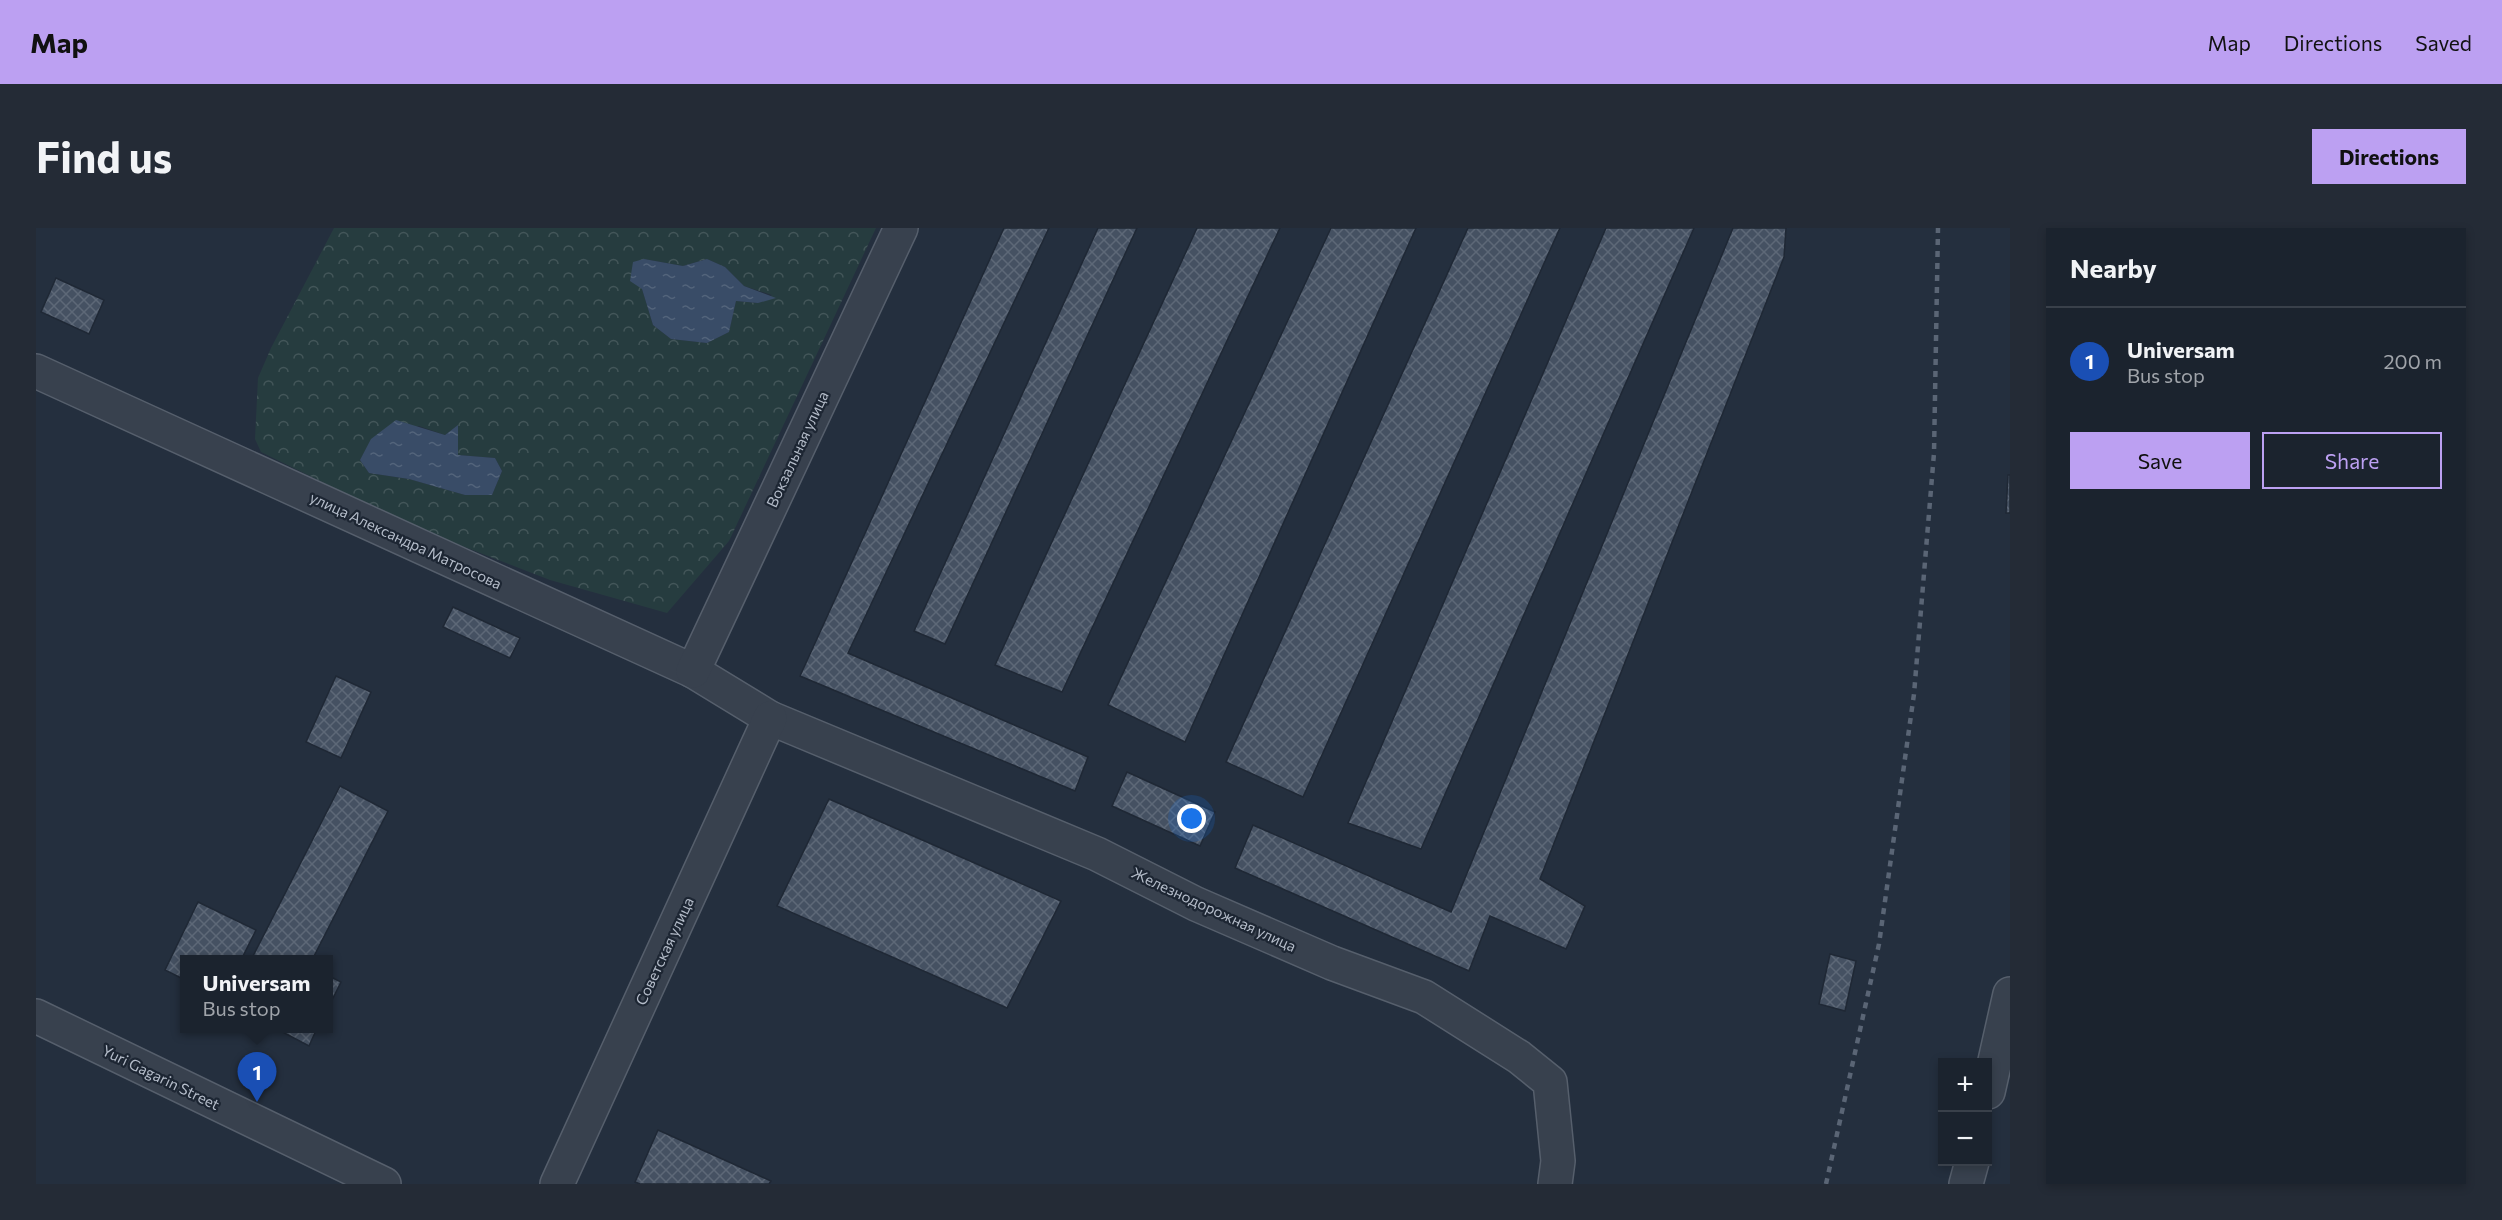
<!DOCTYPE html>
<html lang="en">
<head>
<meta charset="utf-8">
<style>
  :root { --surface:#1b232e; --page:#242b36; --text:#f1f3f6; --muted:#a0a4aa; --line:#39404a; --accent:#bca0f2 }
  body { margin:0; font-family:Commissioner,sans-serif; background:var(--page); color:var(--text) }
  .controls { position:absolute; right:18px; bottom:18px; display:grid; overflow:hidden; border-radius:0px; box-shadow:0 3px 9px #0003 }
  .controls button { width:54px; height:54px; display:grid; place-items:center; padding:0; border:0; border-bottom:2px solid var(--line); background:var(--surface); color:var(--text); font:30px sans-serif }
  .you { position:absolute; left:1156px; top:591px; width:21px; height:21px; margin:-15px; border:4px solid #fff; border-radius:50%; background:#1a73e8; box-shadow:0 0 0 9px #1a73e833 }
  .badge { display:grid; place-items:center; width:39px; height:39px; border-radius:50%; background:var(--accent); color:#fff; font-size:20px; font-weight:700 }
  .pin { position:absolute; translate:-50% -50px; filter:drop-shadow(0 2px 3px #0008) }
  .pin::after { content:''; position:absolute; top:32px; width:21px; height:18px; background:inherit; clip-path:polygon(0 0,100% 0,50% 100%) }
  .popup { position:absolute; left:144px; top:727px; width:153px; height:78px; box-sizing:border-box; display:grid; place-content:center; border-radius:0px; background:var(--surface); filter:drop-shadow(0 2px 4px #0005); font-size:20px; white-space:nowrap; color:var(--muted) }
  .popup b { font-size:22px; color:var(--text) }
  .popup::after { content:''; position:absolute; left:50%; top:100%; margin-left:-12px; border:12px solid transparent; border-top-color:var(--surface) }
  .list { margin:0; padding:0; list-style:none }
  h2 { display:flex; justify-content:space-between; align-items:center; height:78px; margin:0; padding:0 24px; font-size:26px }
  h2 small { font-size:20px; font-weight:400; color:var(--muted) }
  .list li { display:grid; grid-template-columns:39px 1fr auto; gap:18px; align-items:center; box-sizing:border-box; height:108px; padding:0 24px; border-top:2px solid var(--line) }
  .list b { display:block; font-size:22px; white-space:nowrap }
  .list p { margin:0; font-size:20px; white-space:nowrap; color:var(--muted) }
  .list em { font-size:20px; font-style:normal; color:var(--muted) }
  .actions { display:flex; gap:12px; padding:18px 24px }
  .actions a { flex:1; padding:14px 0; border:2px solid var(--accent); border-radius:0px; text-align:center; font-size:21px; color:var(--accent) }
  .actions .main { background:var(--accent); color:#111 }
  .map { position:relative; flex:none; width:1974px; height:956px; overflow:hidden; border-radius:0px }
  header { display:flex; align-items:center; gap:36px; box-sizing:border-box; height:84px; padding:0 30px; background:var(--accent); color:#111 }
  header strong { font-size:28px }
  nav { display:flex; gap:33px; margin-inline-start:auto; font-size:21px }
  .intro { display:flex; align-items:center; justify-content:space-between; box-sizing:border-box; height:144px; padding:0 36px }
  h1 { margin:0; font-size:42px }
  .button { padding:15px 27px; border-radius:0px; background:var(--accent); color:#111; font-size:21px; font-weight:700 }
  main { display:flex; gap:36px; padding:0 36px }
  aside { flex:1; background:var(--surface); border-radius:0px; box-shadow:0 3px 9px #0003 }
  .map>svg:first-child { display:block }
  .forest { fill:url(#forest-crowns); fill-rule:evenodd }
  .water { fill:url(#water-ripples) }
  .building { fill:url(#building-cross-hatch); stroke:#1f2835; stroke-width:1.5 }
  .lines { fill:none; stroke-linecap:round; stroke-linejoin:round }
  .minor-casing { stroke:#565f6c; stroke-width:36 }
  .minor { stroke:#38414e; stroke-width:33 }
  .rail { stroke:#5a6575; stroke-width:4.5; stroke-dasharray:6 6; stroke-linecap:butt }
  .labels { text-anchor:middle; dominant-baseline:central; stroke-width:4.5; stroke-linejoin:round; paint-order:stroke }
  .street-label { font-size:15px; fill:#b4bcc9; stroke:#1d2633 }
</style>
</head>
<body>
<header>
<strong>Map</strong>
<nav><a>Map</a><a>Directions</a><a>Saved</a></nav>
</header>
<div class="intro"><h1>Find us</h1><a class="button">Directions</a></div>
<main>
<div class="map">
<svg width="1974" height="956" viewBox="0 0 1974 956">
  <defs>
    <pattern id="forest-crowns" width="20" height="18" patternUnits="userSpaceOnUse" patternTransform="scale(1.5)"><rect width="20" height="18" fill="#263c3f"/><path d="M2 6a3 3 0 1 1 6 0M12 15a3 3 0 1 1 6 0" fill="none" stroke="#435659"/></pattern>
    <pattern id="water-ripples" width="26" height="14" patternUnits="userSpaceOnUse" patternTransform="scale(1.5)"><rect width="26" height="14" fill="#394c67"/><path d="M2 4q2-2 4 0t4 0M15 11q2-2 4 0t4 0" fill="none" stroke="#53647b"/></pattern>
    <pattern id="building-cross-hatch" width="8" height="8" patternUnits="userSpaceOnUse" patternTransform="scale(1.5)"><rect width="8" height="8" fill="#455162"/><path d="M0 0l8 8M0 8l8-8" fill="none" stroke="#5d6877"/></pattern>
  </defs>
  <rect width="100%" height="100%" fill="#242f3e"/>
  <path class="forest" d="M298,0H840L693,313L631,385L514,352L382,301L225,224L219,211L222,150L235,120ZM608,31L647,38L671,31L689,39L708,58L736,67L722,75L700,73L693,104L671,115L635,111L617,97L606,61ZM383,198L409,207L421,198L422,227L459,230L466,243L456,267H429L373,251L333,245L324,232L336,211Z"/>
  <g class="water">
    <path d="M608,31L647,38L671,31L689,39L708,58L740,70L722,75L700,73L693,104L671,115L635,111L617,97L606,61L594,53L597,34Z"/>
    <path d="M360,192L409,207L422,197V227L459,230L466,243L456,267H429L373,251L333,245L324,232L335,211Z"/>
  </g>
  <g class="building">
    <path d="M968,0H1013L812,425L1052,529L1039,563L764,448Z"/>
    <path d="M1062,0H1101L909,416L878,403Z"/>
    <path d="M1161,0H1244L1026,464L959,437Z"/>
    <path d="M1295,0H1380L1149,514L1072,477Z"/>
    <path d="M1432,0H1524L1267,569L1190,534Z"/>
    <path d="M1570,0H1658L1385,621L1312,595Z"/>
    <path d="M1697,0H1750L1748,29L1504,651L1549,678L1530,721L1454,688L1433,743L1199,640L1217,597L1415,684Z"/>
    <path d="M20,50L68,72L53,106L5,84Z"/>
    <path d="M1972,247H1974V285H1970Z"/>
    <path d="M417,379L484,410L474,430L407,399Z"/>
    <path d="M300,448L335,464L305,530L270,514Z"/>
    <path d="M1091,544L1179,584L1164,618L1076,578Z"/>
    <path d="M304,558L352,583L276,732H215Z"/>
    <path d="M793,571L1025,673L971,780L741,678Z"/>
    <path d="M162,674L220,702L205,732H149V752L129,742Z"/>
    <path d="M1794,726L1820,733L1809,783L1783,776Z"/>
    <path d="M293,748L305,754L293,778Z"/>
    <path d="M239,800H281L273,818Z"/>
    <path d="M622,902L735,953L733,956H604L599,954Z"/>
  </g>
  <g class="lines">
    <g class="minor-casing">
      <g id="minor">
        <path d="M0,143L657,443L734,490L1061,626L1160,676L1296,735L1388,769L1483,829L1514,854L1522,933L1519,956"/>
        <path d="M657,443L865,0"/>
        <path d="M0,788L348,956"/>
        <path d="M1952,864L1974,766"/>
        <path d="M521,956L734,490"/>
        <path d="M1930,956L1936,934"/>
      </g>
    </g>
    <use href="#minor" class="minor"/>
    <path class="rail" d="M1790,956L1843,716L1878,466L1898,225L1902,0"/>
  </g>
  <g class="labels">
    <g class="street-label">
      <text transform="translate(761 221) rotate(-65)">Вокзальная улица</text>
      <text transform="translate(370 312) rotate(25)">улица Александра Матросова</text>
      <text transform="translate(1178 681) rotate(25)">Железнодорожная улица</text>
      <text transform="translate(628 723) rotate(-65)">Советская улица</text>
      <text transform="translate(125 849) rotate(26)">Yuri Gagarin Street</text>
    </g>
  </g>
</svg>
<div class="controls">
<button>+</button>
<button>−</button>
</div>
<div class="you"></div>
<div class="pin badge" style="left:221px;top:874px;background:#1a4fb4">1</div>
<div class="popup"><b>Universam</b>Bus stop</div>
</div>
<aside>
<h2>Nearby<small></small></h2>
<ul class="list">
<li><span class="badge" style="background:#1a4fb4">1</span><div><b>Universam</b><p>Bus stop</p></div><em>200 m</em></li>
</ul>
<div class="actions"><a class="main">Save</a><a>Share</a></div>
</aside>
</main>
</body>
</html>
